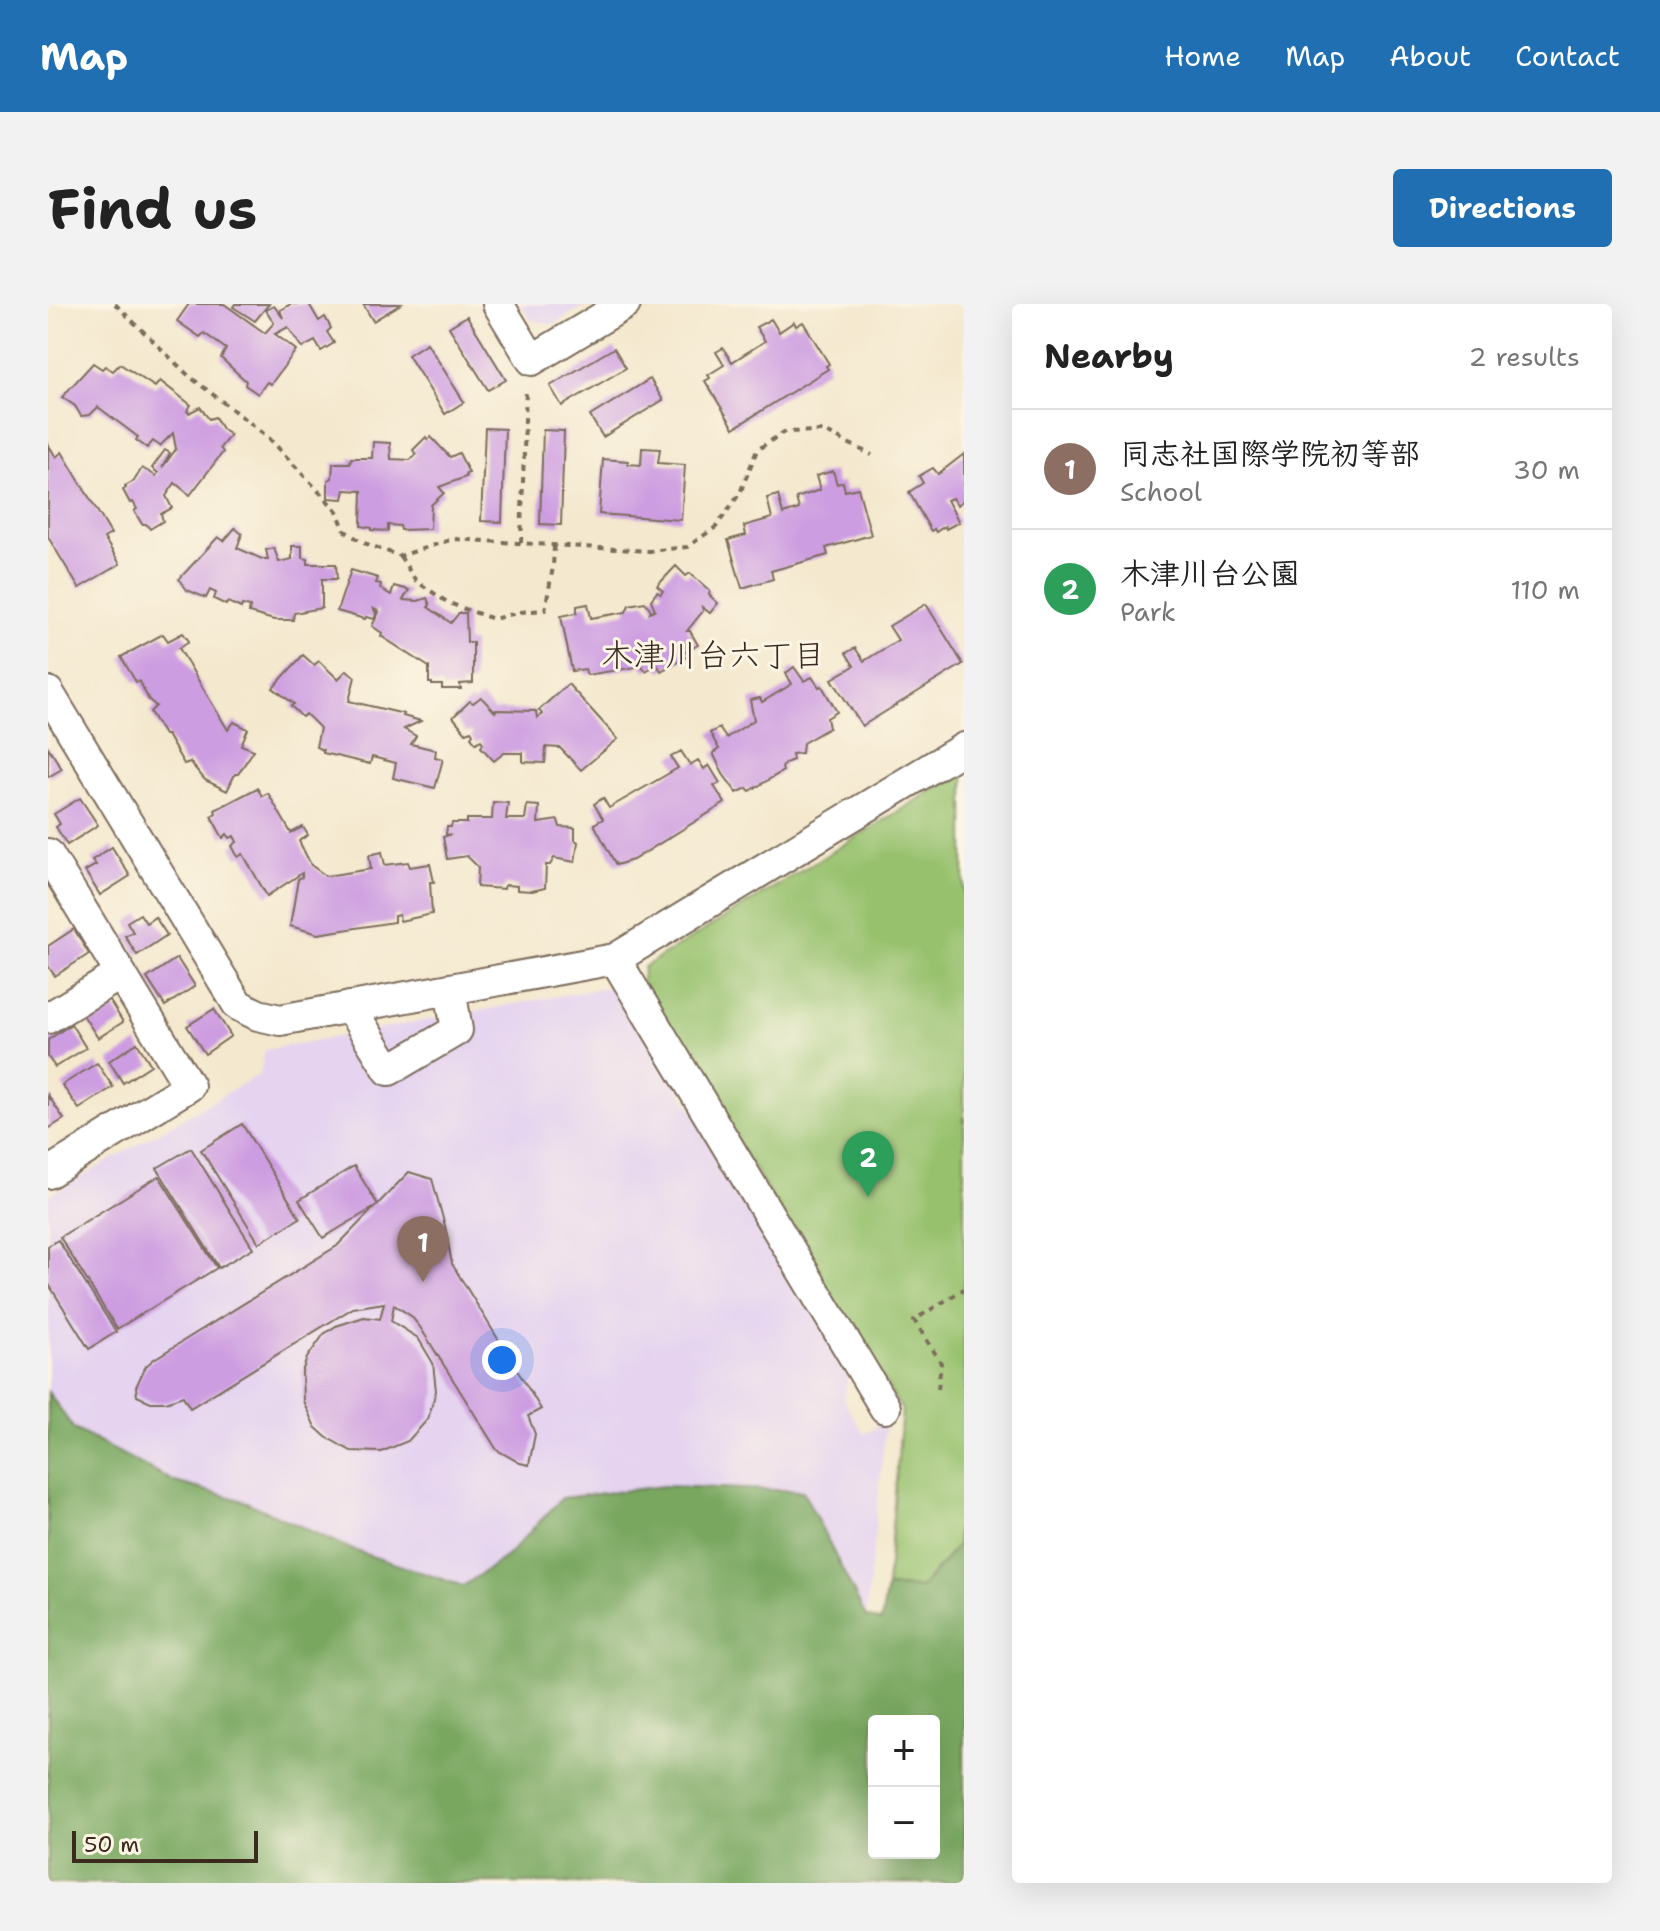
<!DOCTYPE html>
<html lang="en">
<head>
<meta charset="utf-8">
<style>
  :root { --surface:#fff; --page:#f2f2f2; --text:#222; --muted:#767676; --line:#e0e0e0; --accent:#1f6fb2 }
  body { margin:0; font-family:"Shantell Sans","Klee One",sans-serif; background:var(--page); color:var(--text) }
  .controls { position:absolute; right:24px; bottom:24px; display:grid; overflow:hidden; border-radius:8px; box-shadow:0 8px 32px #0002 }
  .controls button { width:72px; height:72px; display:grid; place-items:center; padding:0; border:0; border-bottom:2px solid var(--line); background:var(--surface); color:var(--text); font:40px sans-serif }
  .scale { position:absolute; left:24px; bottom:20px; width:186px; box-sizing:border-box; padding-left:8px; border:4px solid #3b2a1e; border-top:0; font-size:22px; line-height:28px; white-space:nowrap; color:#3b2a1e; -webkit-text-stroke:6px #fcf5e5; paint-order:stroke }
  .you { position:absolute; left:454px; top:1056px; width:28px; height:28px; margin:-20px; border:6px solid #fff; border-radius:50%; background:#1a73e8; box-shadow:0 0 0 12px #1a73e833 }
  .badge { display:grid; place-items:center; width:52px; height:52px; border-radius:50%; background:var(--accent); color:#fff; font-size:26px; font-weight:700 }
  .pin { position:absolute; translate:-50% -66px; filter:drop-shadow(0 2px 4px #0008) }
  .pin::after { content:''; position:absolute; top:42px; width:28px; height:24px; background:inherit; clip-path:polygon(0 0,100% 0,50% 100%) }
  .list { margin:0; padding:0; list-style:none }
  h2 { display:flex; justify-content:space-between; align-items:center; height:104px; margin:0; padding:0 32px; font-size:34px }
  h2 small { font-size:26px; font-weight:400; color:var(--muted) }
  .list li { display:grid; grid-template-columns:52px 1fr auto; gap:24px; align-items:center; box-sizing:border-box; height:120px; padding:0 32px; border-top:2px solid var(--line) }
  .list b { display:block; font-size:30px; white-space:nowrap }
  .list p { margin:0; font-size:26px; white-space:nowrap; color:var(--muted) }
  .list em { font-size:26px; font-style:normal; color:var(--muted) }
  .map { position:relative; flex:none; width:916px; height:1579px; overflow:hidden; border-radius:8px }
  header { display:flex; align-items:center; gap:48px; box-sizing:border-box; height:112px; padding:0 40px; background:var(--accent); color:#fff }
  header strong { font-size:38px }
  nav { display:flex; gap:44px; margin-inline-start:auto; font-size:28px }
  .intro { display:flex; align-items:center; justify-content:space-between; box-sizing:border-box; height:192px; padding:0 48px }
  h1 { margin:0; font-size:56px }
  .button { padding:20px 36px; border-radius:8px; background:var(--accent); color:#fff; font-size:28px; font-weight:700 }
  main { display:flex; gap:48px; padding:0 48px }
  aside { flex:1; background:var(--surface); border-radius:8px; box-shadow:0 8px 32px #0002 }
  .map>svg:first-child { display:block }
  .built { fill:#e5d3f0 }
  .green { fill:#97c16d; stroke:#697646; stroke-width:2 }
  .forest { fill:#79a760; stroke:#5a683f; stroke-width:2; fill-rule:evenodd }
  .building { fill:#cd9de1 }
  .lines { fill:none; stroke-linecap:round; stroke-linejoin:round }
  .minor-casing { stroke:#7c6c5c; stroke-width:34 }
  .path { stroke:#7c6c5c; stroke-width:4; stroke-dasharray:6 6; stroke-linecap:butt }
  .minor { stroke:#fff; stroke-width:30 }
  .labels { text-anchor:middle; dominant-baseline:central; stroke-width:6; stroke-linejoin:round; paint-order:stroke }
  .neighbourhood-label { font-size:32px; fill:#3b2a1e; stroke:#fcf5e5 }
</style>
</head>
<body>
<header>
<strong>Map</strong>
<nav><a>Home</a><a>Map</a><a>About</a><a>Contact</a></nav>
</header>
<div class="intro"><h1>Find us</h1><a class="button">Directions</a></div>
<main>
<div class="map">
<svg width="916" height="1579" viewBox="0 0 916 1579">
  <rect width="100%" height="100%" fill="#fcf5e5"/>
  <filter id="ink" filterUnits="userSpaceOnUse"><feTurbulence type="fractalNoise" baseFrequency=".0125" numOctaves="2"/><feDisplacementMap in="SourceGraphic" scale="16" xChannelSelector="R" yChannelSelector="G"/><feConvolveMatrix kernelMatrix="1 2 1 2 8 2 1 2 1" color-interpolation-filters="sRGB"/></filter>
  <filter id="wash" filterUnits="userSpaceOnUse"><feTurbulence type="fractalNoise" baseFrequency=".006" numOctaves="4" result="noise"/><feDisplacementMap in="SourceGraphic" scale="32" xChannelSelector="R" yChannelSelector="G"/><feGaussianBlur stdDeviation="1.8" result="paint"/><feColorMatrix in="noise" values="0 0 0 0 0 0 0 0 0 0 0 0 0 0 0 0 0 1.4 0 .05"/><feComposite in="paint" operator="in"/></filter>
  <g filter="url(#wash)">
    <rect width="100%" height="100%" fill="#f4e8ce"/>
    <g class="built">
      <path d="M473,0H539L505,21L483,16Z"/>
      <path d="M565,682L570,685L802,1064L795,1095L816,1130L838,1117L818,1313L755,1187L514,1194L459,1252L415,1282L305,1246L196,1197L127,1178L26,1125L0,1088V892L212,770L217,746Z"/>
    </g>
    <path class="green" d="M916,467V1219L909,1224V1242L873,1284L839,1283L854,1106L593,680L596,663Z"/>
    <path class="forest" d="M0,1088L26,1125L127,1178L196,1197L305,1246L415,1282L459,1252L514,1194L616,1182L755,1187L818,1313L833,1317L839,1283L873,1284L909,1242V1224L916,1219V1579H0ZM826,1417H886V1549H826Z"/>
    <g id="blocks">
      <g class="building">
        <path d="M141,0H176L217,29L226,19L218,6L226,2L235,14L232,6L243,0H261L271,17L277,13L283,24L279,28L286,39L273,47L267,37L254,44L240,23L227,30L248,46L223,80L219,78L210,90L197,81L198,77L173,54L178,45L156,29L152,33L129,17Z"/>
        <path d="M187,0H221L207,17L185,3Z"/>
        <path d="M315,0H353L325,17Z"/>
        <path d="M419,12L458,76L440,86L401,23Z"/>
        <path d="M723,15L731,28L746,18L748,22L755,18L781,60L778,62L780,65L686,124L657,77L662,74L660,71L676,61L668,48L675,44L684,58L717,37L708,23Z"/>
        <path d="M379,39L416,98L397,110L360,51Z"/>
        <path d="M566,44L578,64L514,102L502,82Z"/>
        <path d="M45,59L54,65L57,62L65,67L72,60L107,83L112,77L143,101L139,107L141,109L152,103L161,115L167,113L174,125L182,131L172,144L175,148L142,191L127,179L118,192L124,204L113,210L115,217L102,225L98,220H94L86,207L89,205L85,198L82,199L75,186L78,184L77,182L86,177L94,164L108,172L110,169L104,164L117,146L122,149L114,164L128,145L125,129L112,142L105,137L99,144L88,136L90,133L50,103L42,111L33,112L27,102L14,93Z"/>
        <path d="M602,75L615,96L555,133L542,112Z"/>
        <path d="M437,124L457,125L454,218L433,217Z"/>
        <path d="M495,126L516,127L513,221L492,220Z"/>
        <path d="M378,133L380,136L383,133L402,153L411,149L421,169L417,170L418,173L391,183L396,189L383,201L382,225L353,226L352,222L340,221V227L324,226V224L313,222L314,187L297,186L295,195L280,194V176L284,174L285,159H302L303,154H324L325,138L342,139L343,155L362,156L368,151L365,146Z"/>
        <path d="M0,140L8,153L14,148L63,230L56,234L72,260L31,284L0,233Z"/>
        <path d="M594,144L612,145L610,159L637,161L633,216L551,210L555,155L580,157V160L593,161Z"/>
        <path d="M916,150V196L909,201L904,194L899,196L911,218L898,225L897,222L888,228L886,225L883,227L861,188L875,179L871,172L885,164L890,170Z"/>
        <path d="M785,167L789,180L795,178L797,187L810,184L823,231L778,244L780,251L723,267L725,275L694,284L680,236L698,231L696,222L724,214L719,194L730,191L735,210L751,205L748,194L772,186L768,172Z"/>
        <path d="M187,224L194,230L189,244L214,255H220L218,246L226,244L231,258L244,255V242H254V254L260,255V260H288L289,275H274V304L246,309L245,316H226L201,309L202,303L194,301L193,304L180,298L178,301L166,295L168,289L162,286L158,294L139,286L131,275L170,233L176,237Z"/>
        <path d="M628,262L638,272L642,269L662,287L661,291L670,299L662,309L654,303L655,307L639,327H642L650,341L638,348L640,352L613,367L609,360L598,367L589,356V363L539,371L537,365L524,367L513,312L529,309V302L540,300L543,314L578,308L581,301L597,298L603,306L602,308L607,306L603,296L609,288L613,290L615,287L609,282Z"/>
        <path d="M303,266L330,274L328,279L333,280L332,284L343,291L346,282L361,286L355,296L370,297L379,294L382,301L380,303L403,319L411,309H418L419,338H425V379L412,380L413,385H394V381H384V379H381V363L333,332L334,329L324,322L331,308L326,305L328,309L327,315L318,313L317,315L289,307Z"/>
        <path d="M878,300L915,360L814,422L784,375L806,362L798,349L807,344L816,357L850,336L841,322Z"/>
        <path d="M135,329L141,337L131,344L180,426L186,418L200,425L193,441L206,446L190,470H187L179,487L157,476L142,458L136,460L119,431H116L102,408L108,402L101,396L91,377L88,378L73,353L115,330L120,337Z"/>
        <path d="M255,351L266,361L271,357L290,375L299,366L307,373L301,397L356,410L355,412L373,417L356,425L368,432L363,440L388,446L387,453L395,455L387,484L345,474L348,459L324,453L322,460L275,449V446L268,443L272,424L258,410L254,413L243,402L246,400L225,384Z"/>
        <path d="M746,363L756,377L764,373L771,383L774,382L789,408L779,414L781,424L755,439L754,449L744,450L745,456L737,459L734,464L735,467L702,487L699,484L689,489L675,470L665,449L671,445L662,429L671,424L678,434L706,416L702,396L712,394L714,398L744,380L738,369Z"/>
        <path d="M520,380L570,435L533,466L512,444L498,443L497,459L475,458V449H456L446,457L433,443L435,439L433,436L428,439L423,433L425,430L423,427L418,429L405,413L422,397L425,399L433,393L447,408L448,406L488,407L489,414L494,410L491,406Z"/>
        <path d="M0,443L14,465L0,473Z"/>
        <path d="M633,447L642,461L650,456L656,465L661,461L672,479L666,482L677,499L585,556L568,561L546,520L555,515L546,500L555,494L561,504L630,464L623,453Z"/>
        <path d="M209,484L214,492L220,489L243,529L255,523L260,531L251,537L263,561L278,572L323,565L321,551L334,548L337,561L360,558L362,563L382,560L386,578H382L384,610L352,617L351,611L346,612V618L270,630L242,622L250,575L254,573V569L219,592L195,550L190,553L184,542L189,538L186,532L182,534L179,530L175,534L163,512L168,509L167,506Z"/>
        <path d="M32,494L50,521L19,541L8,523L12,520L6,510Z"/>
        <path d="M445,498L460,499L458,515H477L479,501L491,502L490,519L510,516L512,523L527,524V536L530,538L527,558L506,554L502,561H498L497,584L484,587L469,586V582L457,581L456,585L429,583L430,563L419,552L399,555L395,533L401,531L398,530L399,523H403L404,519H419V515H444Z"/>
        <path d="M64,543L82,572L52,591L37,567L48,561L44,556Z"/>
        <path d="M92,610L98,619L107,613L119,631L89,651L77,632L85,628L79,618Z"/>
        <path d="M26,625L41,650L7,672L0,662V642Z"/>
        <path d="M129,654L147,682L117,702L99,674Z"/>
        <path d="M60,694L75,718L50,734L35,711Z"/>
        <path d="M166,705L183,732L157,750L139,722Z"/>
        <path d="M23,720L38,744L7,763L0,753V736Z"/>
        <path d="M89,739L103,761L75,779L61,757Z"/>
        <path d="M49,759L65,783L31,805L14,781Z"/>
        <path d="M0,791L16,815L0,825Z"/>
        <path d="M194,820L252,914L211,939L153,846Z"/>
        <path d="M143,844L205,944L171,964L109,864Z"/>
        <path d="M306,862L330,901L275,934L251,896Z"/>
        <path d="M361,868L384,875L397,922L404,960L493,1105L480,1112L487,1130L481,1161L472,1159L449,1146L372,1023L363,1012L346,1001L343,1017L370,1034L385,1059L388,1087L380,1115L360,1137L333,1148L303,1147L278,1133L267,1123L255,1097L254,1068L259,1054L276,1030L288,1022L316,1013L332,1015L336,999L305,1004L142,1104L135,1092L118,1098H103L89,1092L88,1083L93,1072L98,1062L106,1055L289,942Z"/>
        <path d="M111,872L169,964L69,1025L12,933Z"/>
        <path d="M10,936L68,1028L41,1045L0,979V942Z"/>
      </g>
    </g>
  </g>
  <g filter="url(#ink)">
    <use href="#blocks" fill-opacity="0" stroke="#7c6c5c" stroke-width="2"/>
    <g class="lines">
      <g class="minor-casing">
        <g id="minor">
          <path d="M450,0L484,56L577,0"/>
          <path d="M0,388L190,701L210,711L232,716L567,655L916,444"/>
          <path d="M0,550L141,782L0,869"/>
          <path d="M567,655L837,1104"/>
          <path d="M302,703L341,766L409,726L402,685"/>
          <path d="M0,714L73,670"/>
        </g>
      </g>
      <g class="path">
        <path d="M67,0L141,72L220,133L289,207L297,227L316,239L352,252L405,235L601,247L639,243L668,223L692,189L709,146L736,128L776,127L824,151"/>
        <path d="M473,239L478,86"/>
        <path d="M352,252L368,277L399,298L414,304L446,315L472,308L497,306L505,263L506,242"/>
        <path d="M890,1085L893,1059L866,1016L916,985"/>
      </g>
      <use href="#minor" class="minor"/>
    </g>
  </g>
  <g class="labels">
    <g class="neighbourhood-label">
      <text x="665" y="350">木津川台六丁目</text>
    </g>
  </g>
</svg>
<div class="controls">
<button>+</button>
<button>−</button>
</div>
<div class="scale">50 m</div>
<div class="you"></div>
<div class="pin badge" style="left:375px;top:978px;background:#8d6e63">1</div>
<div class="pin badge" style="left:820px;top:893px;background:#2e9e5b">2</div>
</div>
<aside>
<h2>Nearby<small>2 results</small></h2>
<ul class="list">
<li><span class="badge" style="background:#8d6e63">1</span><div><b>同志社国際学院初等部</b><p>School</p></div><em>30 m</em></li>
<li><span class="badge" style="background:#2e9e5b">2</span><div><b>木津川台公園</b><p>Park</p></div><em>110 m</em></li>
</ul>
</aside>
</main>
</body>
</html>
